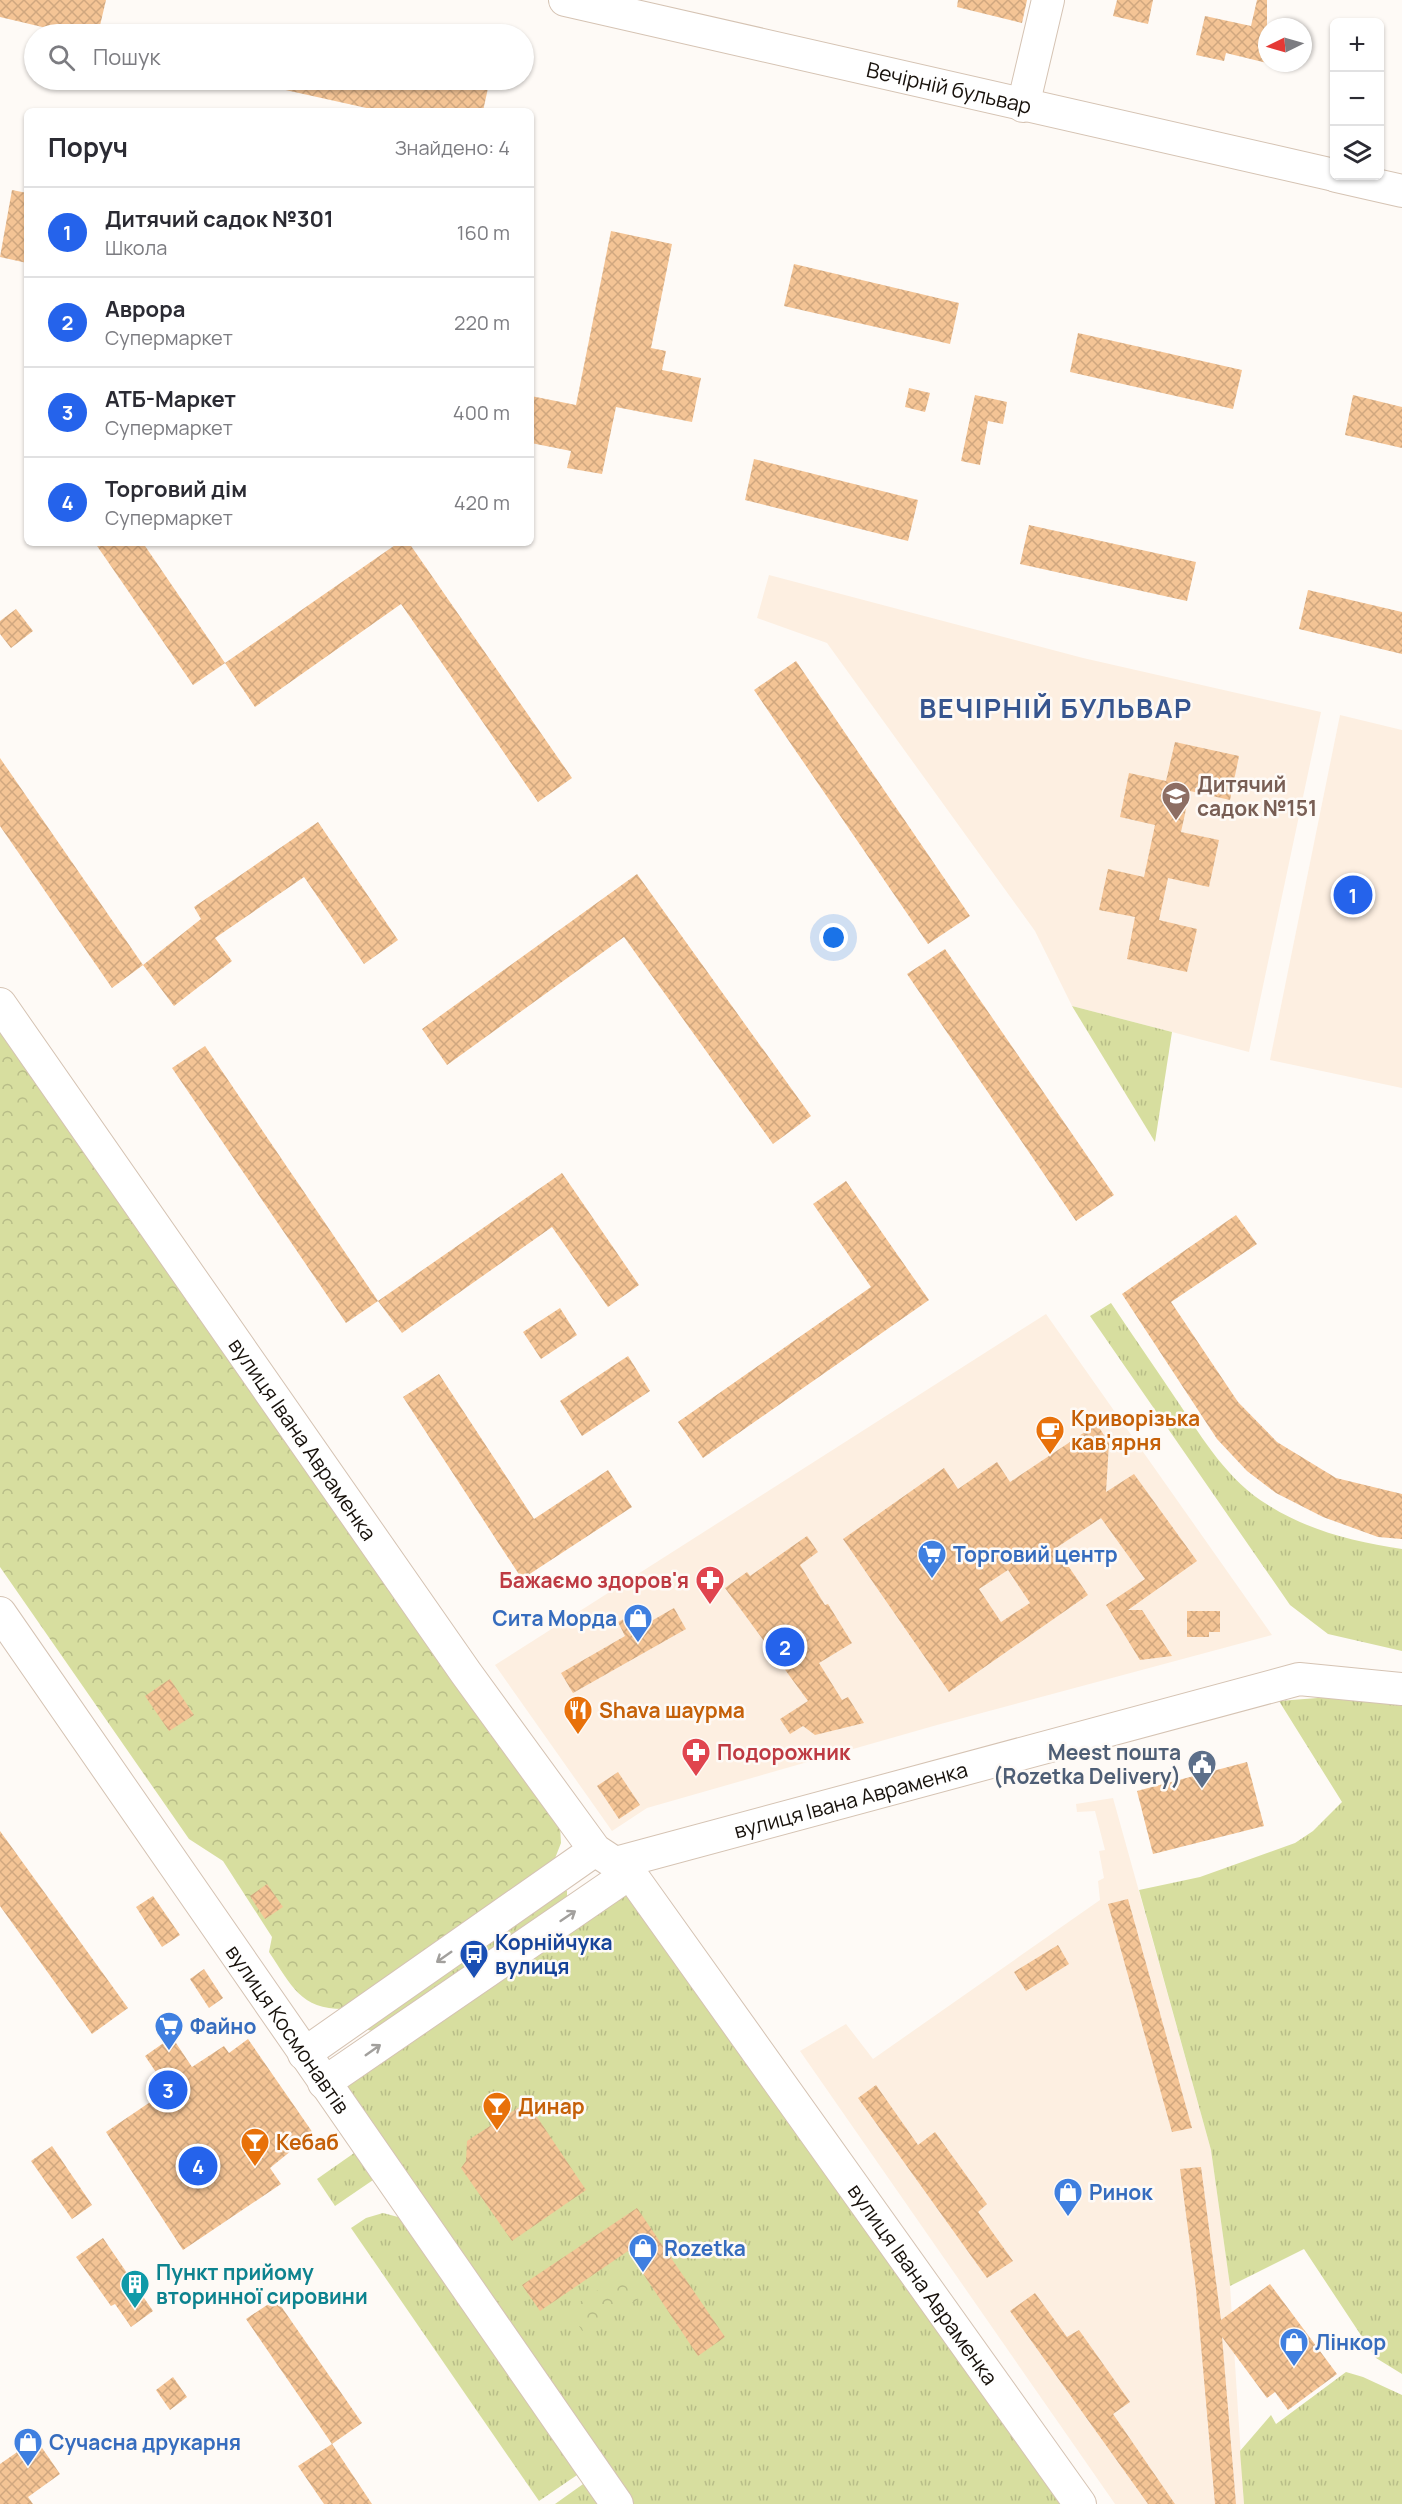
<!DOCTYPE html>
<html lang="uk">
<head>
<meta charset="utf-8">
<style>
  :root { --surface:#fff; --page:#f7f7f7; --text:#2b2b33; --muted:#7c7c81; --line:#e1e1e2; --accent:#2563eb }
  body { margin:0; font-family:Manrope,sans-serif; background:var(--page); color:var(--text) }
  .controls { position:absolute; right:18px; top:18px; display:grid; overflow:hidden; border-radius:9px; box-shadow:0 2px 4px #0004 }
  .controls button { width:54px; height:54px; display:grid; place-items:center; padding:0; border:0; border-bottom:2px solid var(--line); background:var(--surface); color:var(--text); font:30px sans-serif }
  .compass { position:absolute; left:1258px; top:18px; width:54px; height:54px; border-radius:50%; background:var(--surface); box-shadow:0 2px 4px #0004; rotate:265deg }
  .you { position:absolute; left:834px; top:938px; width:21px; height:21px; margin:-15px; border:4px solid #fff; border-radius:50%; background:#1a73e8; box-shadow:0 0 0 9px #1a73e833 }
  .badge { display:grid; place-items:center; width:39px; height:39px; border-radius:50%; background:var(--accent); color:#fff; font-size:20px; font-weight:700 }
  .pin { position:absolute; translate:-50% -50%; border:3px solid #fff; box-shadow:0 2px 6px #0006 }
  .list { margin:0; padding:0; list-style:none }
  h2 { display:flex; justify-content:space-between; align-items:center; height:78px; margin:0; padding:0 24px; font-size:26px }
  h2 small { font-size:20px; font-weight:400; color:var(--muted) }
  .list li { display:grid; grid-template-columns:39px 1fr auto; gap:18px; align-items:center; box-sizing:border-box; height:90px; padding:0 24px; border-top:2px solid var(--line) }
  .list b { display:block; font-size:22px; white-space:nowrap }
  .list p { margin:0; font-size:20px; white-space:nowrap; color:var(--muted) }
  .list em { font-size:20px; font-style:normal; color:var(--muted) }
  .icon { flex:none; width:33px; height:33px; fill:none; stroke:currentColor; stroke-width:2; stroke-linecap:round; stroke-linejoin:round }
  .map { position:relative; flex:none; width:1402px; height:2504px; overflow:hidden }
  .search { position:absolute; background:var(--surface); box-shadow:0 2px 4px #0004; left:24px; top:24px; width:510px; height:66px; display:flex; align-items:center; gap:15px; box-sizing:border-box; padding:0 21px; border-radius:33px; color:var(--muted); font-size:22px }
  .panel { position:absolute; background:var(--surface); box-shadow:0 2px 4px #0004; left:24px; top:108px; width:510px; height:438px; border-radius:9px }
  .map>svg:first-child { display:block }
  .built { fill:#fdefe1 }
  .grass { fill:url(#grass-tufts) }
  .park { fill:url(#park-crowns) }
  .building { fill:url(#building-cross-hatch); fill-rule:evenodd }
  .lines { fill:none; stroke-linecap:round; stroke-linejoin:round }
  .minor-casing { stroke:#d5c3b3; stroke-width:34 }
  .minor { stroke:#fff; stroke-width:32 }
  .oneway { stroke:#a2a09d }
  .labels { text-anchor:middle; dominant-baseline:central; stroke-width:5; stroke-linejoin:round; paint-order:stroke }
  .street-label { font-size:21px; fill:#17110b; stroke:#fefaf6 }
  .education-label { font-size:21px; font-weight:bold; fill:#785e54; stroke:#fefaf6; text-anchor:start }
  .food-label { font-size:21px; font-weight:bold; fill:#c56008; stroke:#fefaf6; text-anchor:start }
  .shop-label { font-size:21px; font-weight:bold; fill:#366cbe; stroke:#fefaf6; text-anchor:start }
  .health-label { font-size:21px; font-weight:bold; fill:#be3a42; stroke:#fefaf6; text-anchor:end }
  .service-label { font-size:21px; font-weight:bold; fill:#4e5e75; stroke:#fefaf6; text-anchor:end }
  .transit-label { font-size:21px; font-weight:bold; fill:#164399; stroke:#fefaf6; text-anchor:start }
  .culture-label { font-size:21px; font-weight:bold; fill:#0d838f; stroke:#fefaf6; text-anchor:start }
  .district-label { font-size:27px; font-weight:bold; letter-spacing:1.5px; fill:#37558e; stroke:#fefaf6 }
</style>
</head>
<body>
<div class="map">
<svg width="1402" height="2504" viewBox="0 0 1402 2504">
  <defs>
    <pattern id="grass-tufts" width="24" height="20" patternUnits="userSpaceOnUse" patternTransform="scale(1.5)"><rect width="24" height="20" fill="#d7de9f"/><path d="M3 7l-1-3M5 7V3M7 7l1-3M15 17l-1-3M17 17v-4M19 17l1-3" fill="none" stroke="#b8bd88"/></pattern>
    <pattern id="park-crowns" width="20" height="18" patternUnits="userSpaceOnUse" patternTransform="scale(1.5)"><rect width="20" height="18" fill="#d7de9f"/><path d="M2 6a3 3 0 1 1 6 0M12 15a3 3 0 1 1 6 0" fill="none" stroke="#b8bd88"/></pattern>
    <pattern id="building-cross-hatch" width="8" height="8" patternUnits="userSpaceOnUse" patternTransform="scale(1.5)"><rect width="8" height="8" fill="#f4c495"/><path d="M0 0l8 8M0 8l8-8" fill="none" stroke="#d0a77f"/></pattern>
  </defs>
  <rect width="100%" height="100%" fill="#fefaf6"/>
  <g class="built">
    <path d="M769,575L1083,658L1321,712L1249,1052L1072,1006L1035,931L827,643L757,618Z"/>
    <path d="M1340,715L1402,730V1088L1270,1060Z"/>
    <path d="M1046,1314L1272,1635L937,1725L647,1808L612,1831L495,1665Z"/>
    <path d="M1113,1798L1211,2150L1230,2286L1244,2504H1115L800,2051L846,2024L873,2059L1100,1900L1098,1881L1104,1878L1099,1851L1105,1850L1095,1811L1077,1812L1076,1804Z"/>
  </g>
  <g class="grass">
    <path d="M1072,1006L1172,1032L1155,1142Z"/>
    <path d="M1111,1303C1133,1336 1156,1369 1178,1402C1203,1439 1228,1481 1268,1505C1309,1531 1355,1542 1402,1549V1651L1328,1634L1290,1605L1090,1316Z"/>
    <path d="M1343,1696L1402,1698V2374L1376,2358L1304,2249L1230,2286L1211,2150L1139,1890L1200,1877L1295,1843L1313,1831L1342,1802L1279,1701Z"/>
    <path d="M630,1873L1080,2504H617L324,2083Z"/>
    <path d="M561,1888L567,1891V1897L373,2031L368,2030L367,2023Z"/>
    <path d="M357,2151L376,2178L335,2206L317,2179Z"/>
    <path d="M383,2213L398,2217L413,2230L580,2473L539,2501L351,2228L366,2218Z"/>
    <path d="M1346,2372L1363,2377L1402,2395V2504H1244L1240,2451L1271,2415L1276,2424Z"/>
    <path d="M586,2482L601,2504H555Z"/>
  </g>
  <g class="park">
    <path d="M0,1016L560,1826L561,1843L552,1866L344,2009C300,2009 292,1986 269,1952L272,1937L223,1861L189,1839L0,1567Z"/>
    <path d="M623,2273L640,2298L585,2335L568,2310Z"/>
  </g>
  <g class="building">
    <path d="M0,0H106L98,34H54L55,30L0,17Z"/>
    <path d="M958,0H1027L1022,23L957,7Z"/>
    <path d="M1117,0H1153L1148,24L1113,16Z"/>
    <path d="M1257,0H1267V63L1226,53L1224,61L1196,55L1205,16L1251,26Z"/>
    <path d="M272,80H448L488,88L483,111H380L272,87Z"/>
    <path d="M12,190L27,193V263L0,257Z"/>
    <path d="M611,231L672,244L651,348L666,351L662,370L701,378L692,422L616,407L602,474L567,468L571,451L531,443V396L576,405Z"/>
    <path d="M794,264L959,303L950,344L784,306Z"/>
    <path d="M1078,333L1242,370L1233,409L1070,372Z"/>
    <path d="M909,388L930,393L925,412L905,407Z"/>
    <path d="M975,395L1007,402L1003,424L988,421L980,465L961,461Z"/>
    <path d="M1353,395L1402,407V448L1345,435Z"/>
    <path d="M754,459L918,500L908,541L745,500Z"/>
    <path d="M1029,525L1196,562L1187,601L1020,564Z"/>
    <path d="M95,543H143L225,663L193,685Z"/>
    <path d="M398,543H409L572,778L538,802L401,604L255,707L225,663Z"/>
    <path d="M1308,590L1402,612V654L1299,629Z"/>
    <path d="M16,609L33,631L11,648L0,634V621Z"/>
    <path d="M796,661L970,916L928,944L754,690Z"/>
    <path d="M1175,742L1239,756L1230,800L1190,791L1181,832L1219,840L1209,887L1168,878L1159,920L1197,929L1187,972L1127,959L1135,917L1099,910L1108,869L1144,877L1155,825L1120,817L1129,773L1166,781Z"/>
    <path d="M0,758L143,965L112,988L0,826Z"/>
    <path d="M318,822L398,940L364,964L304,877L215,938L232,961L174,1006L143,965L201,919L194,907Z"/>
    <path d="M637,874L811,1116L773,1144L624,937L447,1065L422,1029Z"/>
    <path d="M945,949L1114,1195L1076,1221L907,974Z"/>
    <path d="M205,1046L378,1301L346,1323L172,1068Z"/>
    <path d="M562,1173L639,1285L608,1307L552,1227L402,1333L378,1301Z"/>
    <path d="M846,1181L929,1300L703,1458L678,1422L871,1287L813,1204Z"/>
    <path d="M1236,1215L1257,1244L1171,1302L1238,1402L1277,1442L1336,1478L1402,1494V1539L1378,1537L1323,1517L1276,1493L1247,1471L1217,1439L1122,1294Z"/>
    <path d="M560,1308L577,1335L541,1359L523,1332Z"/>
    <path d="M628,1356L650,1391L582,1436L560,1401Z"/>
    <path d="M439,1374L534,1519L608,1470L632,1507L522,1579L403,1397Z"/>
    <path d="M1097,1424L1109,1443L1106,1492L1134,1474L1197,1561L1128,1610H1142L1172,1656L1140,1660L1106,1605L1145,1579L1101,1518L1056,1548L1088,1595L949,1692L843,1539L944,1468L958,1489L997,1462L1010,1482ZM1008,1570L1030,1603L1001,1622L979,1589Z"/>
    <path d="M807,1536L818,1552L800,1565L825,1605L828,1604L852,1643L819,1663L842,1700L848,1697L864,1723L815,1735L803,1726L790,1734L780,1719L808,1701L725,1588L747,1572L750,1576Z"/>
    <path d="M674,1608L686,1629L573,1693L561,1673L625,1636L618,1622L634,1614L641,1627Z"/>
    <path d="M1187,1611H1220V1632H1209V1637H1187Z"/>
    <path d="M170,1679L194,1715L169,1731L145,1696Z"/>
    <path d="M1247,1762L1264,1826L1153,1854L1137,1791Z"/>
    <path d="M618,1772L640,1805L619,1819L597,1786Z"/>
    <path d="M0,1831L128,2008L92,2034L0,1906Z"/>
    <path d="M267,1884L283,1907L265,1919L250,1896Z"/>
    <path d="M153,1896L180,1935L162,1947L136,1907Z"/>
    <path d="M1128,1899L1192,2128L1172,2132L1108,1904Z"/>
    <path d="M1058,1945L1069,1964L1026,1991L1014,1972Z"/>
    <path d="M204,1969L223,1998L209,2008L190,1979Z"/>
    <path d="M172,2037L192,2067L224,2046L229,2053L248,2039L313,2133L270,2168L281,2184L183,2250L106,2132L168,2090L145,2056Z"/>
    <path d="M876,2085L918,2145L935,2132L987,2204L978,2212L1013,2261L987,2278L858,2098Z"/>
    <path d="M527,2102L586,2190L512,2241L461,2168L466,2161L467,2141Z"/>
    <path d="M52,2146L92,2205L72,2219L31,2161Z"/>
    <path d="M1201,2167L1221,2320L1270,2284L1337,2374L1288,2410L1275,2392L1267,2398L1222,2337L1236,2504H1215L1196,2289L1180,2169Z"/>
    <path d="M637,2208L725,2337L698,2356L628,2251L540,2311L522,2285Z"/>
    <path d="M103,2238L153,2311L131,2327L115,2304L111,2306L76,2257Z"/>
    <path d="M1035,2293L1067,2337L1079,2330L1130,2402L1113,2414L1175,2504H1148L1010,2311Z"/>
    <path d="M276,2299L362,2423L332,2444L246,2319Z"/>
    <path d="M173,2377L187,2397L170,2410L156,2390Z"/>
    <path d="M36,2439L60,2474L28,2497L33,2504H0V2464Z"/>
    <path d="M332,2444L372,2504H324L298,2466Z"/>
  </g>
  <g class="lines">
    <g class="minor-casing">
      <g id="minor">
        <path id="s1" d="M565,0L1334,175"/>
        <path d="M1023,106L1048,0"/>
        <path d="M1336,176L1402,191"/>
        <path id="s2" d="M0,1004L466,1673L595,1850L630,1873L1080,2504"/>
        <path id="s3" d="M0,1613L617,2504"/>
        <path id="s4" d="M616,1863L1299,1679L1402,1689"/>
        <path d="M304,2054L595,1850"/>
        <path d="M324,2083L630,1873"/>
      </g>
    </g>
    <use href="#minor" class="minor"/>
  </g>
  <defs><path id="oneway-shaft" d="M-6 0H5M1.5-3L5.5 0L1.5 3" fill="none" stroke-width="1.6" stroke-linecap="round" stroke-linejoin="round" transform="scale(1.5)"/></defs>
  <g class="oneway">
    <use href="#oneway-shaft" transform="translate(568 1916) rotate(-34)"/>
    <use href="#oneway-shaft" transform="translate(444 1957) rotate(145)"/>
    <use href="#oneway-shaft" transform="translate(373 2050) rotate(-35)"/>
  </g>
  <defs>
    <g id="school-pin" transform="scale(1.5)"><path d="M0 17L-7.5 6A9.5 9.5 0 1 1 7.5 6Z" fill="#8d6e63" stroke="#fefaf6"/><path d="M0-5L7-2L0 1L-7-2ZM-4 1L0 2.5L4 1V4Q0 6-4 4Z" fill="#fff"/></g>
    <g id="cafe-pin" transform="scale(1.5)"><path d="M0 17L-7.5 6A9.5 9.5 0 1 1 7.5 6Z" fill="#e8710a" stroke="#fefaf6"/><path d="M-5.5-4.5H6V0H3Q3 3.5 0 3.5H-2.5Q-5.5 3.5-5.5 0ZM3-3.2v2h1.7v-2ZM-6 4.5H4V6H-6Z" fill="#fff"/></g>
    <g id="supermarket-pin" transform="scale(1.5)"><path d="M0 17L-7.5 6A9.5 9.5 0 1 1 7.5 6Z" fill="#3f7fe0" stroke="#fefaf6"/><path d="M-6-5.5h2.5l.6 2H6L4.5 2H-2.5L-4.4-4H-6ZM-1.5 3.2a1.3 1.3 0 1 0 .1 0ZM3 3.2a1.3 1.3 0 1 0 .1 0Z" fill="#fff"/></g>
    <g id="pharmacy-pin" transform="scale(1.5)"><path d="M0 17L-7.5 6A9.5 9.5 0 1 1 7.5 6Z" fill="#e0444e" stroke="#fefaf6"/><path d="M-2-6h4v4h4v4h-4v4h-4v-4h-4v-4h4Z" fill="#fff"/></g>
    <g id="shop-pin" transform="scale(1.5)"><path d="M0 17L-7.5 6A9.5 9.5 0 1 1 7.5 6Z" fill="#3f7fe0" stroke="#fefaf6"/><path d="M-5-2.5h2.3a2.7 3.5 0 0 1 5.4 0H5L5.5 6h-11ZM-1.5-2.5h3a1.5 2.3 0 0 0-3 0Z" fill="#fff"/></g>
    <g id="restaurant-pin" transform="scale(1.5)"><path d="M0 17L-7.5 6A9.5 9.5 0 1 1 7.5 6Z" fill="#e8710a" stroke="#fefaf6"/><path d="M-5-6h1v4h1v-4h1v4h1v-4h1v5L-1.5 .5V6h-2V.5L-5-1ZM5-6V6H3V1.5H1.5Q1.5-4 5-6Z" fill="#fff"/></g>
    <g id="civic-pin" transform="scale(1.5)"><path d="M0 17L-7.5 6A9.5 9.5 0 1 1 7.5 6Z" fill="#5c6f8a" stroke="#fefaf6"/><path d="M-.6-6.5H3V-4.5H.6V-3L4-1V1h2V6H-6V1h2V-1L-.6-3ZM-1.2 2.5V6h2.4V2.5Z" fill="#fff"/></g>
    <g id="bus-pin" transform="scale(1.5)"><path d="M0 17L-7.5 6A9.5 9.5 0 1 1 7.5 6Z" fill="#1a4fb4" stroke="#fefaf6"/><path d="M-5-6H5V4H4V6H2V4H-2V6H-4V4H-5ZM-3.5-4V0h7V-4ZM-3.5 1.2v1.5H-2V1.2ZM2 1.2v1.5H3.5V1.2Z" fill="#fff"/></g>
    <g id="bar-pin" transform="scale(1.5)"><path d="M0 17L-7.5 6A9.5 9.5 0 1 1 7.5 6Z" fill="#e8710a" stroke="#fefaf6"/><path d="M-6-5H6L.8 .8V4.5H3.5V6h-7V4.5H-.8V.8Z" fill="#fff"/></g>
    <g id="building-pin" transform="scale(1.5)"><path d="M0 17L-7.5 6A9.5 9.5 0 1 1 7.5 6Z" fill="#0f9aa8" stroke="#fefaf6"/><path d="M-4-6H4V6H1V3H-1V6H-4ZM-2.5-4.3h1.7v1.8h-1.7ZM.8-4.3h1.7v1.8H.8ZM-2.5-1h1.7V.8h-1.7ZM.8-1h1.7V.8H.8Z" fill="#fff"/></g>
  </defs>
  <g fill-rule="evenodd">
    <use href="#school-pin" x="1176" y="796"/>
    <use href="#cafe-pin" x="1050" y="1430"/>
    <use href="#supermarket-pin" x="932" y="1554"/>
    <use href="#pharmacy-pin" x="710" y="1580"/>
    <use href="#shop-pin" x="638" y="1618"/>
    <use href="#restaurant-pin" x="578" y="1710"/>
    <use href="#pharmacy-pin" x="696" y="1752"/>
    <use href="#civic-pin" x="1202" y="1764"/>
    <use href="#bus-pin" x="474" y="1954"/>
    <use href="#supermarket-pin" x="169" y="2026"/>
    <use href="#bar-pin" x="497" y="2106"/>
    <use href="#bar-pin" x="255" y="2142"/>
    <use href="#shop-pin" x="1068" y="2192"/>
    <use href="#shop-pin" x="643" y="2248"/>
    <use href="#building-pin" x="135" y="2284"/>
    <use href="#shop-pin" x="1294" y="2342"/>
    <use href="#shop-pin" x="28" y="2442"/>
  </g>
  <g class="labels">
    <g class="street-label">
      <text stroke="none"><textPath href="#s1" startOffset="394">Вечірній бульвар</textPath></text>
      <text stroke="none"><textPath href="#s2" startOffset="530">вулиця Івана Авраменка</textPath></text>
      <text stroke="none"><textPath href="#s4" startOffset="243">вулиця Івана Авраменка</textPath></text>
      <text stroke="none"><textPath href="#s3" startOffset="506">вулиця Космонавтів</textPath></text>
      <text stroke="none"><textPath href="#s2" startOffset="1581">вулиця Івана Авраменка</textPath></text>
    </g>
    <g class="education-label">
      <text x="1197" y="784">Дитячий<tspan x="1197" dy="24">садок №151</tspan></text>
    </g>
    <g class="food-label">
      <text x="1071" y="1418">Криворізька<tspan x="1071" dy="24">кав'ярня</tspan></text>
      <text x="599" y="1710">Shava шаурма</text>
      <text x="518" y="2106">Динар</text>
      <text x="276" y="2142">Кебаб</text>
    </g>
    <g class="shop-label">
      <text x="953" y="1554">Торговий центр</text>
      <text x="617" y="1618" text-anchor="end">Сита Морда</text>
      <text x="190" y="2026">Файно</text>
      <text x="1089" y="2192">Ринок</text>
      <text x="664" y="2248">Rozetka</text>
      <text x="1315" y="2342">Лінкор</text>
      <text x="49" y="2442">Сучасна друкарня</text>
    </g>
    <g class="health-label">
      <text x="689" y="1580">Бажаємо здоров'я</text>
      <text x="717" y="1752" text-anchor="start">Подорожник</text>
    </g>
    <g class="service-label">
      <text x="1181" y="1752">Meest пошта<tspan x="1181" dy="24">(Rozetka Delivery)</tspan></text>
    </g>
    <g class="transit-label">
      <text x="495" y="1942">Корнійчука<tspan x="495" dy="24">вулиця</tspan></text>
    </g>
    <g class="culture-label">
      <text x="156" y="2272">Пункт прийому<tspan x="156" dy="24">вторинної сировини</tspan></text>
    </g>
    <g class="district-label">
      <text x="1056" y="707">ВЕЧІРНІЙ БУЛЬВАР</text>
    </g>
  </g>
</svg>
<div class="controls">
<button>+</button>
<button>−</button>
<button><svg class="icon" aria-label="layers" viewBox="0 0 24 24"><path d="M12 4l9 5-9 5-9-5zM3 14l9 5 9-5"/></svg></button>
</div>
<svg class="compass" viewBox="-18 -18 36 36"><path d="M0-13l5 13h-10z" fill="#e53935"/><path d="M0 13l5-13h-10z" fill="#7c7c81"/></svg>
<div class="you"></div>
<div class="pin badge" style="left:1353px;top:895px">1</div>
<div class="pin badge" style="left:785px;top:1647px">2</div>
<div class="pin badge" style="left:168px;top:2090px">3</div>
<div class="pin badge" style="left:198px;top:2166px">4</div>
<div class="search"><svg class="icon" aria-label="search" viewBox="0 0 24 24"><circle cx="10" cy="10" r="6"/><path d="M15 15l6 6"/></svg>Пошук</div>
<section class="panel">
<h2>Поруч<small>Знайдено: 4</small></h2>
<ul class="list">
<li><span class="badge">1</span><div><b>Дитячий садок №301</b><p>Школа</p></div><em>160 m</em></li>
<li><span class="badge">2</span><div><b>Аврора</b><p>Супермаркет</p></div><em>220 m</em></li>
<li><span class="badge">3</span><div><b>АТБ-Маркет</b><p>Супермаркет</p></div><em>400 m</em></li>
<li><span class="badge">4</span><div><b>Торговий дім</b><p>Супермаркет</p></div><em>420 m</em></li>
</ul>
</section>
</div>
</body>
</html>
